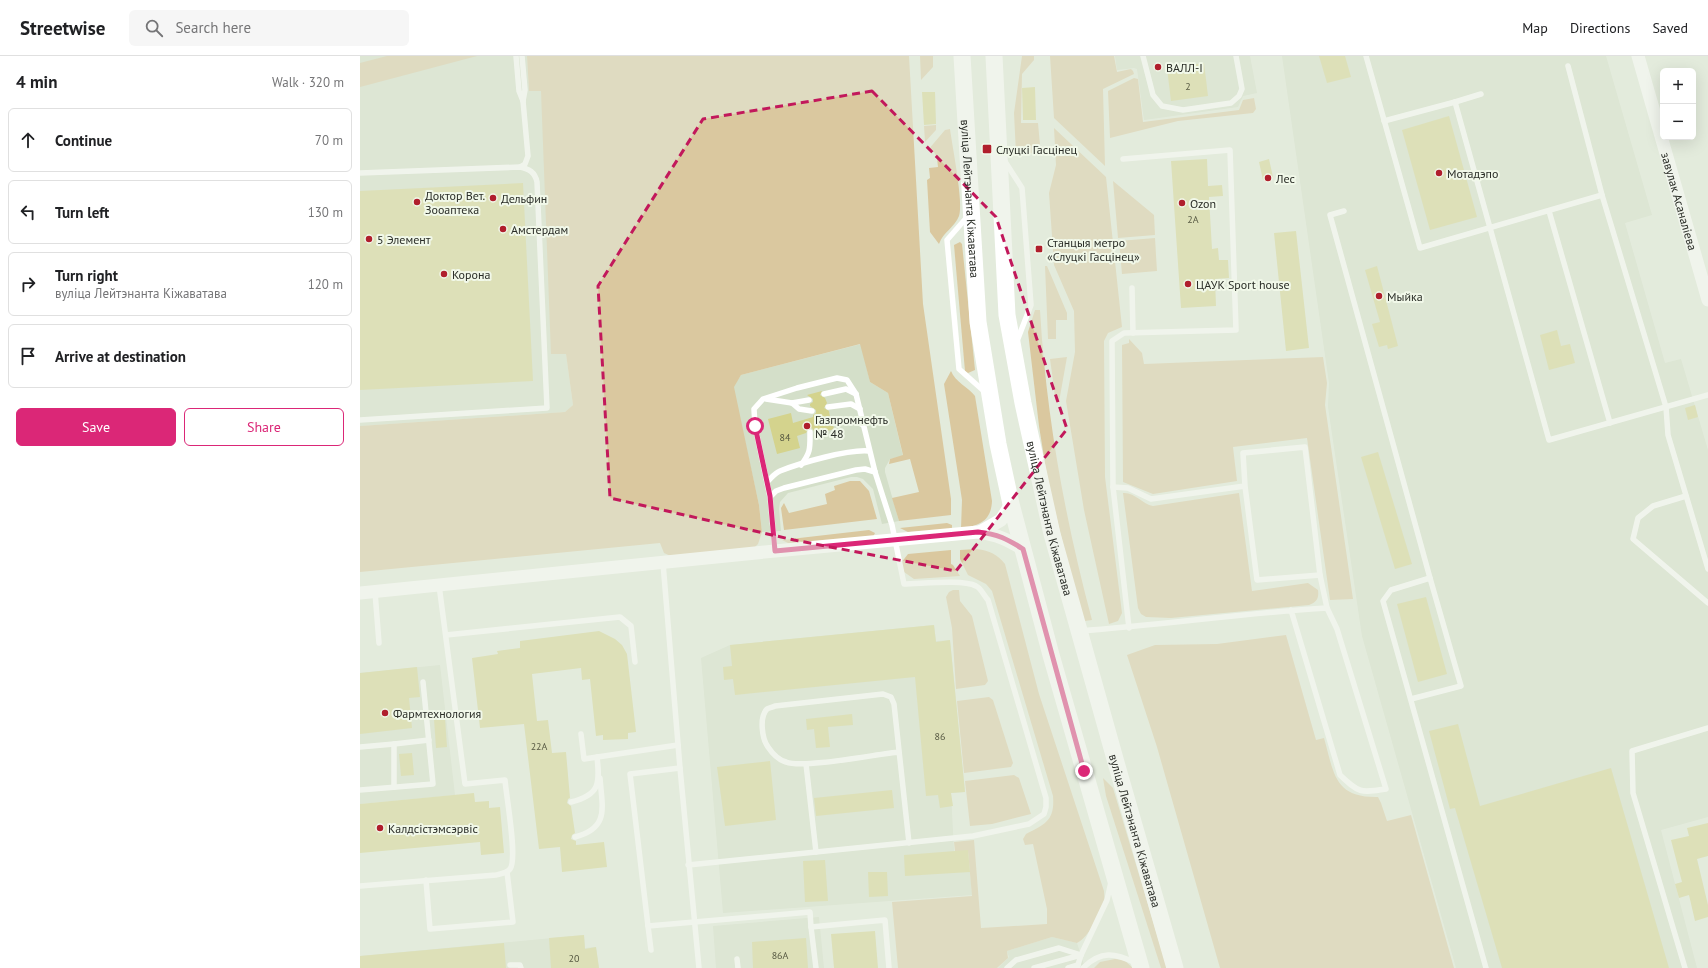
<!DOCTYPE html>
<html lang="en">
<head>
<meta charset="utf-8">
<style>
  :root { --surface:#fff; --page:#f6f6f6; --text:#202124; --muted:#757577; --line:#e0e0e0; --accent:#db2777 }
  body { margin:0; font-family:"PT Sans",sans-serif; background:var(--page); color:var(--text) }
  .controls { position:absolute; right:12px; top:12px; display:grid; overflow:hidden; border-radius:6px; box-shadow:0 4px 16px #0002 }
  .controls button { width:36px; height:36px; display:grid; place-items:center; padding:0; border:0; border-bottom:1px solid var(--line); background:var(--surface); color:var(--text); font:20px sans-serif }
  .stop { position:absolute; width:12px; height:12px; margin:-9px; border:3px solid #db2777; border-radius:50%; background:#fff }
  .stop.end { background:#db2777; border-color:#fff; box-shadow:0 1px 4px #0008 }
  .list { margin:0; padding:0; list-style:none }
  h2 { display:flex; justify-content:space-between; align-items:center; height:52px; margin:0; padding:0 16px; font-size:17px }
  h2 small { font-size:13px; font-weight:400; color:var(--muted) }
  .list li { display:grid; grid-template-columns:26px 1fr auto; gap:12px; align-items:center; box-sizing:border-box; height:64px; margin:0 8px 8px; padding:0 8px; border:1px solid var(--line); border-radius:6px }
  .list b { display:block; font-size:15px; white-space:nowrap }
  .list p { margin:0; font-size:13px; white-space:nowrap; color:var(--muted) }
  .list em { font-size:13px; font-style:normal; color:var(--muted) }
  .actions { display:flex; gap:8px; padding:12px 16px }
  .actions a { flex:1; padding:9px 0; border:1px solid var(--accent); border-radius:6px; text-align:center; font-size:14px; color:var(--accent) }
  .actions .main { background:var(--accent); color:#fff }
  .icon { flex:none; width:22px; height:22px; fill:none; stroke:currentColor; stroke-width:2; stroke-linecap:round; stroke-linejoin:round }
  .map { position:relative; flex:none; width:1348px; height:912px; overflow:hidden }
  header { display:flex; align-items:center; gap:24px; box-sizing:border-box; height:56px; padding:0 20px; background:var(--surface); border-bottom:1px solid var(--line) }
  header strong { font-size:19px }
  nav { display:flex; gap:22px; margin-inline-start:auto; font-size:14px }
  .search { width:280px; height:36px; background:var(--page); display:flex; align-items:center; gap:10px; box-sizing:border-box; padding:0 14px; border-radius:6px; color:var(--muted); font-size:15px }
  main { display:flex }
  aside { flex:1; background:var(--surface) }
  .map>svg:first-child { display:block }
  .built { fill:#d4dfc9 }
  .green { fill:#dac89f }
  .building { fill:#d4d38d }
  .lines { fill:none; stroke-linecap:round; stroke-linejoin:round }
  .service { stroke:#fff; stroke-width:5.5 }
  .tertiary { stroke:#fff; stroke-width:13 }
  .primary { stroke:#fff; stroke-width:17 }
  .route { stroke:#db2777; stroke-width:5 }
  .marked { fill:none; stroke:#c2185b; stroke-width:3; stroke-dasharray:8 5; stroke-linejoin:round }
  .poi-dot { fill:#b01e2c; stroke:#f1f8e9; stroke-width:1.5 }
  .labels { text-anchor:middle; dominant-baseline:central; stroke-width:4; stroke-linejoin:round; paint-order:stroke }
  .number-label { font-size:10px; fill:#545640 }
  .poi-label { font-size:12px; fill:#2a2d27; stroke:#f1f8e9; text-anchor:start }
  .street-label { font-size:12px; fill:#2a2d27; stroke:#f1f8e9 }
</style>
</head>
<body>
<header>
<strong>Streetwise</strong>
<div class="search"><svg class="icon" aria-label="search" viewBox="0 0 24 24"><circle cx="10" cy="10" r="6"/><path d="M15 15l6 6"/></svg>Search here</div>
<nav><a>Map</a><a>Directions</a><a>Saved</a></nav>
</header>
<main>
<aside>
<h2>4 min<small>Walk · 320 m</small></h2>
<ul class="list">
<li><svg class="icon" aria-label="ahead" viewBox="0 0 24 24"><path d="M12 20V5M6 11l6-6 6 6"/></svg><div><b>Continue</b></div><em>70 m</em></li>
<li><svg class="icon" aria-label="left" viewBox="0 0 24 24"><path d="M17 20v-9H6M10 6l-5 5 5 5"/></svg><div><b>Turn left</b></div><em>130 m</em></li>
<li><svg class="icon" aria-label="right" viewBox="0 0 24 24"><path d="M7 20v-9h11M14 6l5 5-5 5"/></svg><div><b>Turn right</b><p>вуліца Лейтэнанта Кіжаватава</p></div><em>120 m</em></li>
<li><svg class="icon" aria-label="arrive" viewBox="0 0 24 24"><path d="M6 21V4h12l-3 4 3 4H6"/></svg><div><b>Arrive at destination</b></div></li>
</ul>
<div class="actions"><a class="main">Save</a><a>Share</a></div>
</aside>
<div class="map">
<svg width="1348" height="912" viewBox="0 0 1348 912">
  <rect width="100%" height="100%" fill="#e3ebdc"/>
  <g class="built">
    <path d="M0,0H167L169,34H181L206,298L213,349L205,356L0,370Z"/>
    <path d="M755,0H890L897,37L883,40L878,51L784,64L777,13L774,12L757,14Z"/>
    <path d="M922,0H1246L1292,159L1265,167L1305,307L1321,303L1348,394V761L1301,774L1337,912H1096L1002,580L968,351L969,327Z"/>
    <path d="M501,288L510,326L528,337L543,400L530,403L525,412V416L539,465L522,468L513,433L503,423L497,421H491L428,437L420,446L419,453L421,475L402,476L399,449L373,331L381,319Z"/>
    <path d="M574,569L576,585L590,584L605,736L591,737L594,795L608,794L612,839L363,857L341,602L370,589Z"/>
    <path d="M80,609L95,739L0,748V617Z"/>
    <path d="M459,861L464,912H356L353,870Z"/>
    <path d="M224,879L225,892L236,891L239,912H0V900Z"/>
    <path d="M692,881L717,887L725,912H638L649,901L647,895Z"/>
  </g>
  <g class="green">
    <path d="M27,0H117L0,31V7Z"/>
    <path d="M167,0H549L563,248L591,443V459L539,465L532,442L559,436L550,403L529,408L530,403L543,399L528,337L510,326L500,288L381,319L374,331L399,449L402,476L398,488L394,492L313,501L304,497L300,487L0,516V370L205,356L213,349L206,298H191L181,35H169Z"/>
    <path d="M560,0H573V11L561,24Z"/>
    <path d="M662,0H674V4L662,18L661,67H678L680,89L674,97L656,98L654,57Z"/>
    <path d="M690,0H754L757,16L771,13L773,15L774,18L743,33L745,110L694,62Z"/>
    <path d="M774,22L778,23L783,66L879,54L883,44L894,42L896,53L893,57L818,65L750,82L748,35Z"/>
    <path d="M576,69V74L565,86L564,70Z"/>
    <path d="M694,72L746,121L762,271L748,277L744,285L745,421L762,557L758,565L749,568L724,454L706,345L715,296L714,255L694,209L689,137L696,109Z"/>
    <path d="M590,73C592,89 604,148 599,160C595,171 583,176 579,188L570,176L567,124L570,122L569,112L578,111L577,102L574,96L568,94L585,74Z"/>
    <path d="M753,125L794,159L795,179L758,182Z"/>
    <path d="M795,182L797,215L762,218L759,185Z"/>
    <path d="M600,186L602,188L615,314L608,317L605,315L594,189Z"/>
    <path d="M685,210H687L707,257V264H696V283H688Z"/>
    <path d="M675,254H680C686,359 705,463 732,564L725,565L721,562L688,426L679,370L668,276Z"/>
    <path d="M769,283L782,297L784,308L963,301L967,327L965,349L993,543L970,544L947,382L873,391L877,425L793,438L763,426L762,289L769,287Z"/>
    <path d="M707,301L699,346H696L690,303Z"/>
    <path d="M591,315C595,326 608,331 615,340L632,445C631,466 619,469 601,473L602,444L584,328Z"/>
    <path d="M490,425H500L509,435L517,463L424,474L421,452L424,447L429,457L467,448L465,438L475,434L474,430Z"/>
    <path d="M763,437C775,436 782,448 793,450L879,437L892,535L948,527L958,534C959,542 957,546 949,549L811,562L786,561L781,558L778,552Z"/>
    <path d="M587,467L592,469V474L548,476L540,472Z"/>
    <path d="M509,474L515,477L513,481L430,488L422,484Z"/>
    <path d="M617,493C630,495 637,498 645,508L679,638L744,835C744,838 745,842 744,845C742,856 728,882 717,887L692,881L647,895L648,902L637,912H538L532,846L612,840L608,795H595L594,786L614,784L621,872L687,868V853L673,788L665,789L663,783L666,778C686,768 695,764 693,740L632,535L626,528L608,519L600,503V494Z"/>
    <path d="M591,494V508L593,509L600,520L554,523L544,516L541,507L548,498Z"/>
    <path d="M593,534H599L600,545L612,560L628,625L625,629L596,633L592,572L586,541L589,536Z"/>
    <path d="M926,579L956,684L964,682C974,717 974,742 1018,741L1021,747L1027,765L1051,759L1094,912H860L797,691L767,599L795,589L857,588Z"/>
    <path d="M629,641L633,644L653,707L651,711L604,717L597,645Z"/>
    <path d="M654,719L659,722L671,758L632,768L610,770L605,725Z"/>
    <path d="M743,722L753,732L807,912H801L746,740Z"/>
    <path d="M755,903L764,904L773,912H734L740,906Z"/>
  </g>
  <g class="building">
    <path d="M959,0H985L991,21L967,27Z"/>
    <path d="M844,7L848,40L811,45L807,12Z"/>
    <path d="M675,31L676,64H663L662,32Z"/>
    <path d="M562,36H575L576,68L564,69Z"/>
    <path d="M1089,60L1117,161L1070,174L1042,74Z"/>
    <path d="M847,103L848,130L862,129L863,140L849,141L852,193L858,192L859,204H868L869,222L855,223L856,250L821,252L811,105Z"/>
    <path d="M909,103L913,121L903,124L899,106Z"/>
    <path d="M163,127L173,325L0,334V135Z"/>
    <path d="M936,175L949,292L926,295L914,177Z"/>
    <path d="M1017,210L1038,290L1028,293L1027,289L1019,291L1012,268L1020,266L1005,214Z"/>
    <path d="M1197,274L1201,290L1210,288L1215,307L1189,314L1180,279Z"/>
    <path d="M462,335L460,339L465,342L467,347L464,352L469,355L470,361L467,363V366L469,369H473L474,373L458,378L457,374L454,375L452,372H448L446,377L437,380L440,392L417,398L408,363L431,357L433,367L453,361V359L456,357V354L450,350V348L453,346V343L447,339Z"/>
    <path d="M1335,349L1338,361L1328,364L1325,352Z"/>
    <path d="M1018,396L1052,508L1035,513L1001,401Z"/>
    <path d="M1066,541L1087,618L1058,626L1037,548Z"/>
    <path d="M574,569L576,586L590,584L605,736L591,737L593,750L580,752L578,739L566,740L555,621L375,639L373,623L364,624L363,611L372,610L370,589Z"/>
    <path d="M239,575L255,583L262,589L267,598L276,676L268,677V683L243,684V679L236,680L230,623L222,624L221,612L172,618L177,665L188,664L192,697L206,696L210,742L208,743L207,747L211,750L215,777L212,779L211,783L216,785V789L244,786L247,811L202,816L200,791L179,793L164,668L120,672L112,602L138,598L137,595L160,592V585Z"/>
    <path d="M57,611L60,641L49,642L52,672L0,678V617Z"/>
    <path d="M492,658L493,669L468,671L470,691L456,692L454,673L447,674L446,663Z"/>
    <path d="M85,662L87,691L76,692L74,663Z"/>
    <path d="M1098,668L1120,750L1251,712L1309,912H1142L1095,752L1090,753L1069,675Z"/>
    <path d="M52,697L54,719L41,720L39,698Z"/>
    <path d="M410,705L416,764L365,770L357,711Z"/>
    <path d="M532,734L534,752L456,760L454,742Z"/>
    <path d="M114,737L115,746L129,745V752L140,751L144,797L121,799L120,786L0,797V748Z"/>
    <path d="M1348,767V800L1337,803L1348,849V861L1335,865L1329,839L1319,842L1315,828L1322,826L1311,784L1329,780L1327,772Z"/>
    <path d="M608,794L610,816L545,820L544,799Z"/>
    <path d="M465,804L468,845L445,846L443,805Z"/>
    <path d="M508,816H527L528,840L509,841Z"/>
    <path d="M515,875L518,912H474L471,878Z"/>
    <path d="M224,879L225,893L236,891L239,912H191L189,882Z"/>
    <path d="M446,882L448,912H393L392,886Z"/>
    <path d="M144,887L146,912H0V900Z"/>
  </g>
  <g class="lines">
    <g class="service">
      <path d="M156,0L159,35L163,45"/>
      <path d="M783,0L793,39L802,50L823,54L871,47L879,40L882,33L876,0"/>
      <path d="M1006,0L1060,192L1242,139L1306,351L1308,379L1348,513"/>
      <path d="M1208,10L1242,139"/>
      <path d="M1095,46L1121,38"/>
      <path d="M1024,65L1095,46L1189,384L1348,339"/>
      <path d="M763,103L870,94L876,274L764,277L752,285L753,431L769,572"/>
      <path d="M644,104L662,132L671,249L657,285"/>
      <path d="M160,111L165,108L168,100L163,45L165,34L162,0"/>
      <path d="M0,117L160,111C169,113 175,116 177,126L187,352L0,364"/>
      <path d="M984,155L970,159L1070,522"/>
      <path d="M1189,155L1250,367"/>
      <path d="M608,160L587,184L599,313L625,336"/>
      <path d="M772,232L773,277"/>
      <path d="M464,338L486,333L496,338"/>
      <path d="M406,343L432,347L439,353L452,355"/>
      <path d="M432,347L449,344"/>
      <path d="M468,351L491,348L500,353"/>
      <path d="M471,365C483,362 493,363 503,369"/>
      <path d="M441,409C451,396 450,392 450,376"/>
      <path d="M408,425C412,421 415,417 420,415C440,407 489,393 509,395"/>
      <path d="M753,431L768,432L791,443L885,430L897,524L960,519L945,391L883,397L885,430"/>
      <path d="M1326,440L1293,450L1278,462L1273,483L1348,547"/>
      <path d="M410,441L416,435L424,432L496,414L505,413L515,416"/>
      <path d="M303,507L320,712L339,912"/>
      <path d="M960,519L967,552"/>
      <path d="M15,536L19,587"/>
      <path d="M720,575C803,569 884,557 967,552L977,573L1026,733C1000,737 999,737 980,719L931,554"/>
      <path d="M86,579L260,561L271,570L275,606"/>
      <path d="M1051,643L1101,630L1070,522L1031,534L1023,545L1126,912"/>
      <path d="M221,678L224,703L318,689"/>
      <path d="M0,691L34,688"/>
      <path d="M539,696C517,698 443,713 426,706C419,704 412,697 408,691C402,683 399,661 407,653C408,652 413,651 415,650L523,638L531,641L534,648L549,787"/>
      <path d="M446,708L456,796"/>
      <path d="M320,712L270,718L288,870L450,856L451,871L525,864L529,912"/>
      <path d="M34,731V688L69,684"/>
      <path d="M0,734L73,728L63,626"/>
      <path d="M211,746C240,739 240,727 237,701"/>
      <path d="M215,781C250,772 242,751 240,722"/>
      <path d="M328,809L613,780L669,768L684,758L686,751V742L628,544C624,540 621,532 616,530C603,523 560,528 544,528L532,469L515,416L496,338L487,324L477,322L437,332L403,343L394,353L395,370L410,441L415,495"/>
      <path d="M66,824L70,873L153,866L147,816"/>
      <path d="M0,830L136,819C141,818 147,817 150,813C158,803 146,739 145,724L105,728L79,529"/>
      <path d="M288,870L291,894"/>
      <path d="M451,871L456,912"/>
      <path d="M377,903L378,912"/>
      <path d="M150,909H160L161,912"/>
      <path d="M647,912L656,904L699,892L721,899"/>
      <path d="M674,912L721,899"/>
      <path d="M708,912L718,909"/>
      <path d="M717,912L721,899L747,844L751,826"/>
      <path d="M723,912C741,894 755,897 776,907"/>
      <path d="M1325,912L1273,737L1272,695L1348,672"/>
    </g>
    <g class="tertiary">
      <path id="s1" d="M1278,0L1348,244"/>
      <path d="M620,476L641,464L651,448"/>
      <path d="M0,537L415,495L618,476C638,479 646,483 663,493"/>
    </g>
    <g class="primary">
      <path id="s2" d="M602,0L618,266L638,388L651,448L691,599L781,912"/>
      <path id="s3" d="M634,0L647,259L663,347L692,478L757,710L815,912"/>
    </g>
  </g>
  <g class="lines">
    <path class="route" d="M395,370L410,440L415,495L618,476C638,478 647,483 663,493L724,715"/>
  </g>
  <path d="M0 0H1348V912H0ZM512,35L636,161L707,373L596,515L434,484L250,442L238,230L343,63Z" fill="#e3ebdc" fill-opacity=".55" fill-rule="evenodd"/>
  <path class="marked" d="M512,35L636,161L707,373L596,515L434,484L250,442L238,230L343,63Z"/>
  <g class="poi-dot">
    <circle cx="798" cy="11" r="4"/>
    <rect x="622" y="88" width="10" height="10" rx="2"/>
    <circle cx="1079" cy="117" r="4"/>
    <circle cx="908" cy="122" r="4"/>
    <circle cx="133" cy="142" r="4"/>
    <circle cx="57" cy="146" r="4"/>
    <circle cx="822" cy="147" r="4"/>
    <circle cx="143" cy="173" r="4"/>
    <circle cx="9" cy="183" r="4"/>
    <rect x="675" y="189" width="8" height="8" rx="2"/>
    <circle cx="84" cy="218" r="4"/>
    <circle cx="828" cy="228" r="4"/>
    <circle cx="1019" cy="240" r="4"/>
    <circle cx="447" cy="370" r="4"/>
    <circle cx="25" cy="657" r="4"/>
    <circle cx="20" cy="772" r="4"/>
  </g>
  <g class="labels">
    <g class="number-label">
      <text x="828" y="30">2</text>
      <text x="833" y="163">2А</text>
      <text x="425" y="381">84</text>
      <text x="580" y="680">86</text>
      <text x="179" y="690">22А</text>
      <text x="420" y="899">86А</text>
      <text x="214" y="902">20</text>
    </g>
    <g class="poi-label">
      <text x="806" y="11">ВАЛЛ-І</text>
      <text x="636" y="93">Слуцкі Гасцінец</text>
      <text x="1087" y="117">Мотадэпо</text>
      <text x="916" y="122">Лес</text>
      <text x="65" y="139">Доктор Вет.<tspan x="65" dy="14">Зооаптека</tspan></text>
      <text x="141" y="142">Дельфин</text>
      <text x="830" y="147">Ozon</text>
      <text x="151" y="173">Амстердам</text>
      <text x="17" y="183">5 Элемент</text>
      <text x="687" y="186">Станцыя метро<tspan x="687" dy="14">«Слуцкі Гасцінец»</tspan></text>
      <text x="92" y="218">Корона</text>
      <text x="836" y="228">ЦАУК Sport house</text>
      <text x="1027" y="240">Мыйка</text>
      <text x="455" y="363">Газпромнефть<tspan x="455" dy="14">№ 48</tspan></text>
      <text x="33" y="657">Фармтехнология</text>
      <text x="28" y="772">Калдсістэмсэрвіс</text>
    </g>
    <g class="street-label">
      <text stroke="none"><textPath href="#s2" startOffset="143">вуліца Лейтэнанта Кіжаватава</textPath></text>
      <text stroke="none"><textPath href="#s1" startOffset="151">завулак Асаналіева</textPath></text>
      <text stroke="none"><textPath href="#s3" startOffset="467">вуліца Лейтэнанта Кіжаватава</textPath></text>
      <text stroke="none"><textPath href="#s3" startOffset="791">вуліца Лейтэнанта Кіжаватава</textPath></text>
    </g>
  </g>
</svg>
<div class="controls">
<button>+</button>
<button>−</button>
</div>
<div class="stop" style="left:395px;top:370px"></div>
<div class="stop end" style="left:724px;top:715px"></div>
</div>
</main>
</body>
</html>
